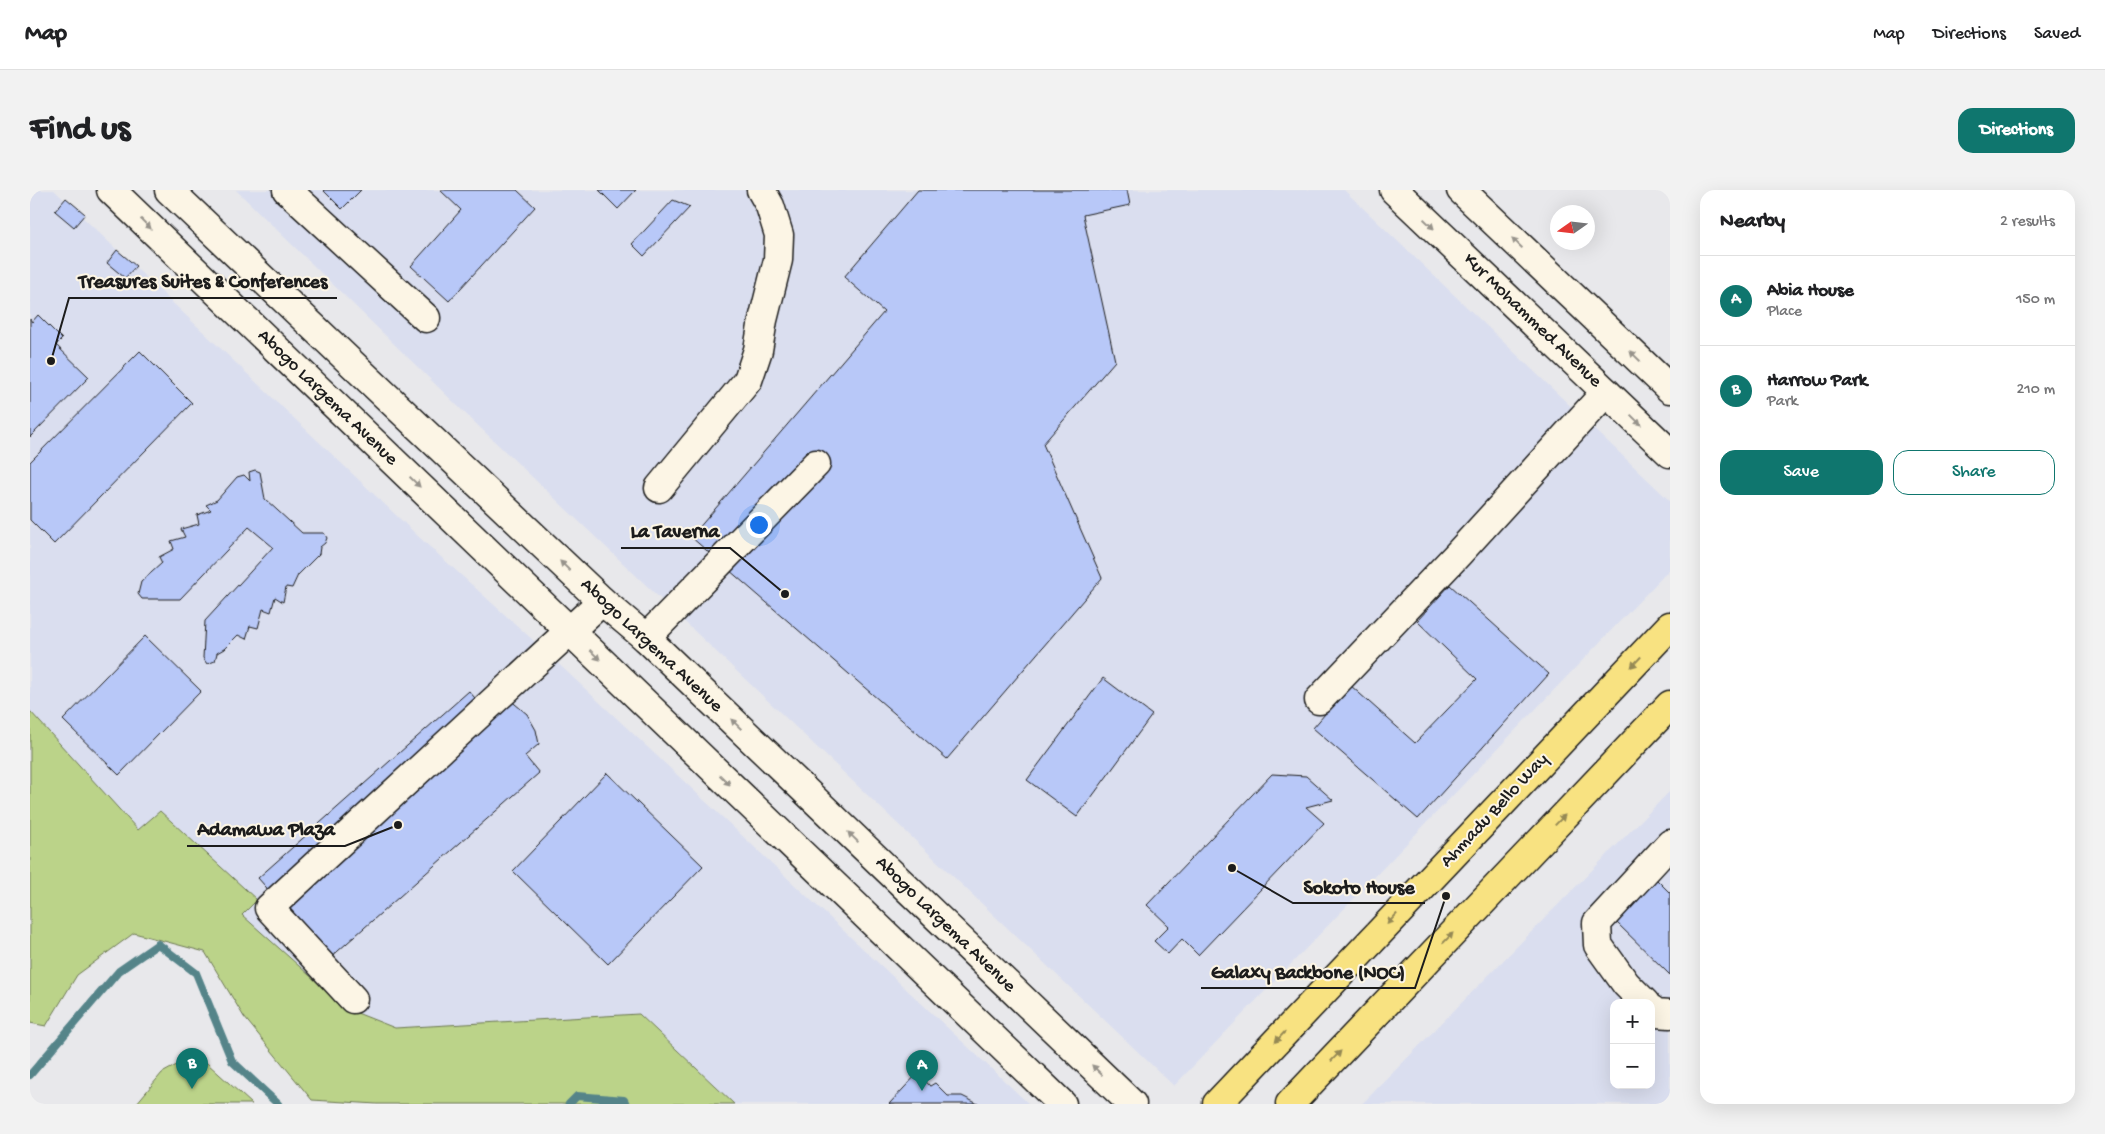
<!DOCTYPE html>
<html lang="en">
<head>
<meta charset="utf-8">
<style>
  :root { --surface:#fff; --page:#f2f2f2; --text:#202124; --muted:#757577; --line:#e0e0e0; --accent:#0f766e }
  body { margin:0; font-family:"Gochi Hand",sans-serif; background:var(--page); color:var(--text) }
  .controls { position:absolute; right:15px; bottom:15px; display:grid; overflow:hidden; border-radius:10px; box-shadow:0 5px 20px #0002 }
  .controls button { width:45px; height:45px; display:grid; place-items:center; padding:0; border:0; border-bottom:1px solid var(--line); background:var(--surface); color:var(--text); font:25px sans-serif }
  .compass { position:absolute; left:1520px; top:15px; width:45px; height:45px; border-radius:50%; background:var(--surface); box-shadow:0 5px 20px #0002; rotate:256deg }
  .you { position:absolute; left:728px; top:334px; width:18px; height:18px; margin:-12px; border:4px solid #fff; border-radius:50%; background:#1a73e8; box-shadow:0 0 0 8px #1a73e833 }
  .badge { display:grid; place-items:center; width:32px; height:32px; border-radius:50%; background:var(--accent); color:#fff; font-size:16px; font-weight:700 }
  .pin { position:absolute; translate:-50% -41px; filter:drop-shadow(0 1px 2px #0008) }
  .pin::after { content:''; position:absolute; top:26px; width:18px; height:15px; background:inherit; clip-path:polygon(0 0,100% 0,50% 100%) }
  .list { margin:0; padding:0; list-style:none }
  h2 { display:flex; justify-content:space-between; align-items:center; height:65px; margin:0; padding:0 20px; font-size:21px }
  h2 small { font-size:16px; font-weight:400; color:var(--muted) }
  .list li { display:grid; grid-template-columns:32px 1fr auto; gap:15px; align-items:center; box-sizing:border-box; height:90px; padding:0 20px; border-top:1px solid var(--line) }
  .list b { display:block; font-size:19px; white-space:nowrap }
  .list p { margin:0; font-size:16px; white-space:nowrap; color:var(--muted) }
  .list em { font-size:16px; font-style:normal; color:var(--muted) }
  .actions { display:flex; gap:10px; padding:15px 20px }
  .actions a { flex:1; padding:11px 0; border:1px solid var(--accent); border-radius:15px; text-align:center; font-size:18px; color:var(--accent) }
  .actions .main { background:var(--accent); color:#fff }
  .map { position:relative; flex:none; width:1640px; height:914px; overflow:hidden; border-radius:15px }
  header { display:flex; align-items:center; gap:30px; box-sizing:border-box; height:70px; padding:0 25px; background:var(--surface); border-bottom:1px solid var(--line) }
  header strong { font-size:24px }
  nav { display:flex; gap:28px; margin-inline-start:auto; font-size:18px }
  .intro { display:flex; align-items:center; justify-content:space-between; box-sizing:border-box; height:120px; padding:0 30px }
  h1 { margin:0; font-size:35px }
  .button { padding:12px 22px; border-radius:15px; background:var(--accent); color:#fff; font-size:18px; font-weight:700 }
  main { display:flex; gap:30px; padding:0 30px }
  aside { flex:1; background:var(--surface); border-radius:15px; box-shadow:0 5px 20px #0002 }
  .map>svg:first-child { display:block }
  .built { fill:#dadeef; fill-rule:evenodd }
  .green { fill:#bbd389; stroke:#6c7852 }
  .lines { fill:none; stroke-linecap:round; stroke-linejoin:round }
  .stream { stroke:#548489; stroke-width:8 }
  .building { fill:#b8c8f8; stroke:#1c1c1c }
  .minor-casing { stroke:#1c1c1c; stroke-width:31 }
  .major-casing { stroke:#1c1c1c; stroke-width:31 }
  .minor { stroke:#fcf5e5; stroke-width:28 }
  .major { stroke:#f8e281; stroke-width:28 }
  .oneway { fill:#97938b }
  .oneway2 { fill:#958954 }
  .labels { text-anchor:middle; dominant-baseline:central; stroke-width:4; stroke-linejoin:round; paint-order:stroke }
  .street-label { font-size:19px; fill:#1c1c1c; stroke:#fcf5e5 }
  .leader { fill:none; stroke:#1c1c1c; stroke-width:2 }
  .callout-dot { fill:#1c1c1c; stroke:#fcf5e5; stroke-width:2 }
  .callout-label { font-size:20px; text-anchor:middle; font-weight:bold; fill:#1c1c1c; stroke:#fcf5e5; stroke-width:4; stroke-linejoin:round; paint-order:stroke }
</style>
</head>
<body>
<header>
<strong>Map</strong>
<nav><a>Map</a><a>Directions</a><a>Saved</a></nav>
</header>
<div class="intro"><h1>Find us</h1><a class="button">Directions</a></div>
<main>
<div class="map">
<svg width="1640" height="914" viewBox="0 0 1640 914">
  <rect width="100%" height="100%" fill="#e8e8eb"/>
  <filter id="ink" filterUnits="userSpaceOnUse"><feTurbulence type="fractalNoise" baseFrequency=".02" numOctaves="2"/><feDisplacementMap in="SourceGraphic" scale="10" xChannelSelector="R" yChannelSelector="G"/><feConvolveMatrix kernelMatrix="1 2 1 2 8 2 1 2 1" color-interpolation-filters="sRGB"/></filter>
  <g filter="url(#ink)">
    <g class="built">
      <path d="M0,0H24L390,348L504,451L999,914H704L609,824L365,838L317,819L211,725L227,710L129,622L108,641L0,521Z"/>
      <path d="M206,0H1314L1640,311V379L1144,896L440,228Z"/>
      <path d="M1640,601V914H1332ZM1584,813H1621V895H1584Z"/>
    </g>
    <g class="green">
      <path d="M0,521L108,640L130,621L227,710L212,725L317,819L365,838L609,824L704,914H347L282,910L214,827L175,762L104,743L47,785L16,836L0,833Z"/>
      <path d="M167,864L222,914H106L132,883Z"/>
    </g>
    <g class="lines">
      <g class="stream">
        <path d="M0,885L89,781L128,754L166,783L202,871L248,914"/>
        <path d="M539,914L547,906L594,910L596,914"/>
      </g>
    </g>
    <g class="building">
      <path d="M293,0H331L312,19Z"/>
      <path d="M410,0H487L505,17L419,111L381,76L431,20Z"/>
      <path d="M569,0H606L588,19Z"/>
      <path d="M888,0H1097L1100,15L1053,25L1085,171L1013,254L1072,388L917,569L661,347L854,122L814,87Z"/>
      <path d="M36,8L55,24L44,37L25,21Z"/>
      <path d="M643,10L660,17L614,66L602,54Z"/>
      <path d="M87,60L106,76L95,88L77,73Z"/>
      <path d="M8,125L32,149L26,155L59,187L0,247V129L2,132Z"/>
      <path d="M110,161L162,213L24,354L0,330V272Z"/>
      <path d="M225,280L230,282L235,309L272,343H294L297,348L295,353L290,357L289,364L268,385L262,398L256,397L253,412L245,407L241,422L233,419L228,438L220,436L216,449L208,445L194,459L187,463L185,471L177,474L173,468L175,431L243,357L219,337L150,409H112L108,404L111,392L132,373L129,367L144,359L141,351L155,347L151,339L169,334L167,325L181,320L176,315L187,310L207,287L214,285L220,291L219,282Z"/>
      <path d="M1420,395L1519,484L1388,629L1283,538L1320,495L1385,553L1447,489L1387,431Z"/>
      <path d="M115,446L171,501L89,585L33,530Z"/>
      <path d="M1073,488L1122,525L1047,627L997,590Z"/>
      <path d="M439,501L450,514L473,504L497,524L506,540L509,554L495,566L509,583L299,769L228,688Z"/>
      <path d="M577,583L673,676L578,774L483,681Z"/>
      <path d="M1242,584L1276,586L1303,610L1276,617L1294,633L1168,765L1152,749L1138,764L1124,751L1139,736L1117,715Z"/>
      <path d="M1624,687L1640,703V785L1583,729Z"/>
      <path d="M888,883L900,896L905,893L918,906H932L948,914H859Z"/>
    </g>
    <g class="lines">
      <g class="minor-casing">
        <g id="minor">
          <path d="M81,0L1032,914"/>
          <path d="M139,0L572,411L616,448L1102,914"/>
          <path d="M257,0L396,128"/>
          <path d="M1364,0L1640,263"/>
          <path d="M1431,0L1640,199"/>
          <path d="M629,298L718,190L728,160L733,130L748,70L749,45L740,16L731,0"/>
          <path d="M616,448L786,274"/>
          <path d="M1289,510L1428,364L1576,202"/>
          <path d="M323,809L239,718L572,411"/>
          <path d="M1615,813L1596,794L1568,755L1567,733L1640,654"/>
          <path d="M1621,819L1626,823L1640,824"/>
        </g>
      </g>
      <g class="major-casing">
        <g id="major">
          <path d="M1187,914L1640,436"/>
          <path d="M1260,914L1640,515"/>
        </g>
      </g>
      <use href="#minor" class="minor"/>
      <use href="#major" class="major"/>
    </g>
    <defs><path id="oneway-solid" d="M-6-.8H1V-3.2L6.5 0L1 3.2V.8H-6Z" transform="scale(1.25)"/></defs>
    <g class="oneway">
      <use href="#oneway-solid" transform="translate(116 34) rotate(44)"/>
      <use href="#oneway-solid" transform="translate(1399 34) rotate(44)"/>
      <use href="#oneway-solid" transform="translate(1487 53) rotate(-136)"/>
      <use href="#oneway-solid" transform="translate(1605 166) rotate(-136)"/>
      <use href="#oneway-solid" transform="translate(1606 230) rotate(44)"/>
      <use href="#oneway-solid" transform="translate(385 292) rotate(44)"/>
      <use href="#oneway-solid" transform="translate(535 376) rotate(-136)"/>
      <use href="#oneway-solid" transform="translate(565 465) rotate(44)"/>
      <use href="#oneway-solid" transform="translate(706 534) rotate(-136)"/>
      <use href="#oneway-solid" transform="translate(695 590) rotate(44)"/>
      <use href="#oneway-solid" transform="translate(823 647) rotate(-136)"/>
      <use href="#oneway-solid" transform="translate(1067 880) rotate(-136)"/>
    </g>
    <g class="oneway2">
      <use href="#oneway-solid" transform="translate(1606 472) rotate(133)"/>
      <use href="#oneway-solid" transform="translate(1530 630) rotate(-46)"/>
      <use href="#oneway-solid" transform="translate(1362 729) rotate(133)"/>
      <use href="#oneway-solid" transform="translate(1418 748) rotate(-46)"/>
      <use href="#oneway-solid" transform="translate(1250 847) rotate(133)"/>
      <use href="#oneway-solid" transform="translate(1306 866) rotate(-46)"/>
    </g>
  </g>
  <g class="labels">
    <g class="street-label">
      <text transform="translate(1502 131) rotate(44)">Kur Mohammed Avenue</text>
      <text transform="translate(297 208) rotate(44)">Abogo Largema Avenue</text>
      <text transform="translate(621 456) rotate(43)">Abogo Largema Avenue</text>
      <text transform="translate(1465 621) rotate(-47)">Ahmadu Bello Way</text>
      <text transform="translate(915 735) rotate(44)">Abogo Largema Avenue</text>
    </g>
  </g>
  <path class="leader" d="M21 171L39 108H307M755 404L700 358H591M368 635L315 656H157M1202 678L1263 713H1395M1416 706L1385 798H1171"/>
  <g class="callout-dot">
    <circle cx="21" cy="171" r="5"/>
    <circle cx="755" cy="404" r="5"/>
    <circle cx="368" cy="635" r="5"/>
    <circle cx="1202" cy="678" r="5"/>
    <circle cx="1416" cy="706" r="5"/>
  </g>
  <g class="callout-label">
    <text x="173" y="97">Treasures Suites &amp; Conferences</text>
    <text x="645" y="347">La Taverna</text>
    <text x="236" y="645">Adamawa Plaza</text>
    <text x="1329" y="703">Sokoto House</text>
    <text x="1278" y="788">Galaxy Backbone (NOC)</text>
  </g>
</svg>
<div class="controls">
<button>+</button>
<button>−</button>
</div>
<svg class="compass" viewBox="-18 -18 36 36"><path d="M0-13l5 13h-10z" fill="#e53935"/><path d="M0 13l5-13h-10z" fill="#757577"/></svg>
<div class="you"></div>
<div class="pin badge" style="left:892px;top:901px">A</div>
<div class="pin badge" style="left:162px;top:899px">B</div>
</div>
<aside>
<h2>Nearby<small>2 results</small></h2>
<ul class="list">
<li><span class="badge">A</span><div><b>Abia House</b><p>Place</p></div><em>150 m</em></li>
<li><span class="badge">B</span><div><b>Harrow Park</b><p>Park</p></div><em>210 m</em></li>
</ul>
<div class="actions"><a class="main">Save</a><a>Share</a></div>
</aside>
</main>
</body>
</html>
